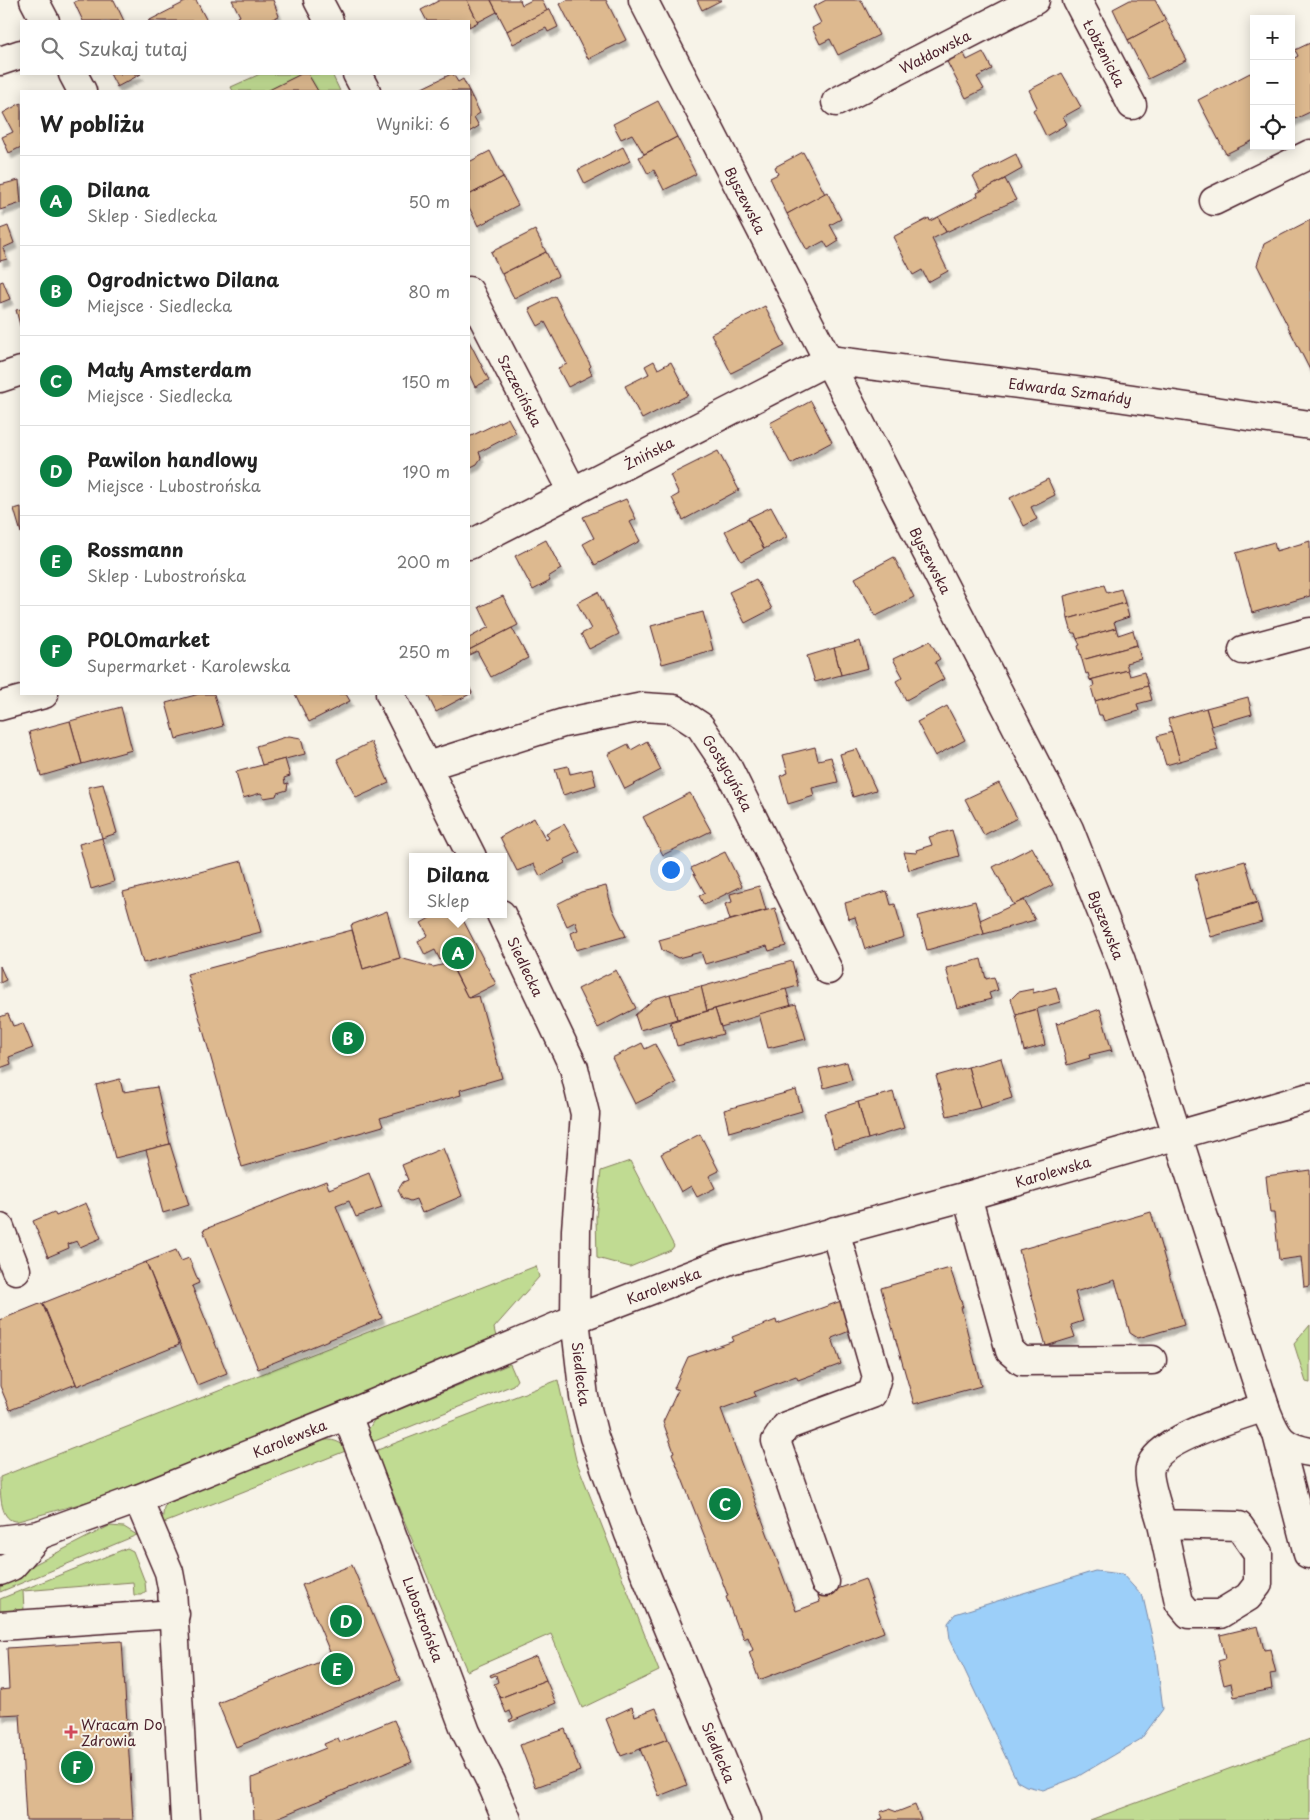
<!DOCTYPE html>
<html lang="pl">
<head>
<meta charset="utf-8">
<style>
  :root { --surface:#fff; --page:#f6f6f6; --text:#222; --muted:#767676; --line:#e0e0e0; --accent:#0b8043 }
  body { margin:0; font-family:"Playpen Sans",sans-serif; background:var(--page); color:var(--text) }
  .controls { position:absolute; right:15px; top:15px; display:grid; overflow:hidden; border-radius:0px; box-shadow:0 2px 12px #0003 }
  .controls button { width:45px; height:45px; display:grid; place-items:center; padding:0; border:0; border-bottom:1px solid var(--line); background:var(--surface); color:var(--text); font:25px sans-serif }
  .you { position:absolute; left:670px; top:869px; width:18px; height:18px; margin:-12px; border:4px solid #fff; border-radius:50%; background:#1a73e8; box-shadow:0 0 0 8px #1a73e833 }
  .badge { display:grid; place-items:center; width:32px; height:32px; border-radius:50%; background:var(--accent); color:#fff; font-size:16px; font-weight:700 }
  .pin { position:absolute; translate:-50% -50%; border:2px solid #fff; box-shadow:0 1px 5px #0006 }
  .popup { position:absolute; left:409px; top:853px; width:98px; height:65px; box-sizing:border-box; display:grid; place-content:center; border-radius:0px; background:var(--surface); filter:drop-shadow(0 1px 4px #0005); font-size:16px; white-space:nowrap; color:var(--muted) }
  .popup b { font-size:19px; color:var(--text) }
  .popup::after { content:''; position:absolute; left:50%; top:100%; margin-left:-10px; border:10px solid transparent; border-top-color:var(--surface) }
  .list { margin:0; padding:0; list-style:none }
  h2 { display:flex; justify-content:space-between; align-items:center; height:65px; margin:0; padding:0 20px; font-size:21px }
  h2 small { font-size:16px; font-weight:400; color:var(--muted) }
  .list li { display:grid; grid-template-columns:32px 1fr auto; gap:15px; align-items:center; box-sizing:border-box; height:90px; padding:0 20px; border-top:1px solid var(--line) }
  .list b { display:block; font-size:19px; white-space:nowrap }
  .list p { margin:0; font-size:16px; white-space:nowrap; color:var(--muted) }
  .list em { font-size:16px; font-style:normal; color:var(--muted) }
  .icon { flex:none; width:28px; height:28px; fill:none; stroke:currentColor; stroke-width:2; stroke-linecap:round; stroke-linejoin:round }
  .map { position:relative; flex:none; width:1310px; height:1820px; overflow:hidden }
  .search { position:absolute; background:var(--surface); box-shadow:0 2px 12px #0003; left:20px; top:20px; width:450px; height:55px; display:flex; align-items:center; gap:12px; box-sizing:border-box; padding:0 18px; border-radius:0px; color:var(--muted); font-size:19px }
  .panel { position:absolute; background:var(--surface); box-shadow:0 2px 12px #0003; left:20px; top:90px; width:450px; height:605px; border-radius:0px }
  .map>svg:first-child { display:block }
  .green { fill:#c0db92; stroke:#857d5e }
  .water { fill:#9ccff9; stroke:#7b89a7 }
  .building { fill:#ddb98f; stroke:#4a1f2b; filter:url(#shadow) }
  .lines { fill:none; stroke-linecap:round; stroke-linejoin:round }
  .minor-casing { stroke:#4a1f2b; stroke-width:31 }
  .minor { stroke:#f7f3e8; stroke-width:28 }
  .poi-dot { fill:#d1495b; stroke:#f7f3e8; stroke-width:2 }
  .labels { text-anchor:middle; dominant-baseline:central; stroke-width:4; stroke-linejoin:round; paint-order:stroke }
  .street-label { font-size:14px; fill:#4a1f2b; stroke:#f7f3e8 }
  .poi-label { font-size:14px; fill:#4a1f2b; stroke:#f7f3e8; text-anchor:start }
</style>
</head>
<body>
<div class="map">
<svg width="1310" height="1820" viewBox="0 0 1310 1820">
  <defs>
    <filter id="shadow"><feDropShadow dx="3" dy="5.5" stdDeviation="1" flood-color="#0004"/></filter>
  </defs>
  <rect width="100%" height="100%" fill="#f7f3e8"/>
  <filter id="ink" filterUnits="userSpaceOnUse"><feTurbulence type="fractalNoise" baseFrequency=".02" numOctaves="2"/><feDisplacementMap in="SourceGraphic" scale="10" xChannelSelector="R" yChannelSelector="G"/><feConvolveMatrix kernelMatrix="1 2 1 2 8 2 1 2 1" color-interpolation-filters="sRGB"/></filter>
  <g filter="url(#ink)">
    <g class="green">
      <path d="M260,74H332L340,91H233L231,87Z"/>
      <path d="M630,1161L674,1246L671,1250L630,1267L597,1258L596,1217L601,1171Z"/>
      <path d="M536,1266L539,1277L494,1328L496,1337L322,1410L151,1478L101,1498L18,1521C0,1523 0,1494 0,1477Z"/>
      <path d="M1310,1325V1383L1306,1382L1294,1344Z"/>
      <path d="M510,1364L517,1380L513,1385L370,1443L367,1432L374,1420Z"/>
      <path d="M558,1380L576,1460L659,1671L582,1708L551,1634L467,1671L375,1451Z"/>
      <path d="M320,1440C333,1439 340,1441 348,1450L164,1523L162,1522L164,1507L172,1499Z"/>
      <path d="M109,1526L124,1527L137,1535L0,1592V1582Z"/>
      <path d="M127,1548L133,1551L145,1582L146,1592L142,1595H134L133,1582L23,1591L24,1610L18,1612L15,1608L11,1613L0,1612V1599Z"/>
      <path d="M1310,1739V1820H1090Z"/>
    </g>
    <path class="water" d="M1095,1571L1122,1574L1143,1597L1156,1654L1163,1709L1141,1739L1077,1777L1043,1790L1026,1786L1017,1781L950,1639L948,1623L955,1614Z"/>
    <g class="building">
      <path d="M79,0H114L124,21H83L74,2Z"/>
      <path d="M189,0H196L207,21H148Z"/>
      <path d="M232,0H273L279,16L268,21H230L240,16Z"/>
      <path d="M440,0H467L478,22L469,27V21H427L421,10Z"/>
      <path d="M467,0H491L497,12L478,22Z"/>
      <path d="M491,0H520L522,5L532,0H542L547,11L507,31Z"/>
      <path d="M567,0H606L626,40L588,59L560,4Z"/>
      <path d="M697,0H722L702,10Z"/>
      <path d="M826,0H861L879,35L838,55L830,39L820,44L812,28L821,23L813,7Z"/>
      <path d="M1130,0H1155L1166,20L1128,40L1113,9Z"/>
      <path d="M550,9L558,27L548,32L546,28L513,44L507,31Z"/>
      <path d="M1166,20L1187,60L1148,79L1128,40Z"/>
      <path d="M1310,43V112L1291,121V60L1298,56L1295,50Z"/>
      <path d="M961,48L967,60L983,52L992,69L977,77L984,89L966,98L944,56Z"/>
      <path d="M1062,73L1081,107L1063,117L1067,124L1046,136L1033,110L1037,107L1029,90Z"/>
      <path d="M1250,73L1254,79V140L1226,154L1198,100Z"/>
      <path d="M110,74H141L117,87Z"/>
      <path d="M301,74H308L318,91H267Z"/>
      <path d="M451,74H453L458,82L463,79L472,97L469,98V91H416Z"/>
      <path d="M472,97L480,113L474,117L479,126L469,132V98Z"/>
      <path d="M658,101L677,137L644,154L632,134L621,139L613,124Z"/>
      <path d="M21,103V147L9,153L2,137L13,132L3,113Z"/>
      <path d="M677,137L696,174L664,190L654,170L648,174L639,157Z"/>
      <path d="M623,147L630,161L585,184L578,170Z"/>
      <path d="M490,151L503,177L469,195V162Z"/>
      <path d="M803,152L825,194L787,214L770,178L778,174L775,167Z"/>
      <path d="M1016,154L1022,169L981,192L973,176Z"/>
      <path d="M503,177L518,205L478,226L469,207V195Z"/>
      <path d="M1005,179L1016,200L946,232L938,217L978,196L977,193Z"/>
      <path d="M19,180L21,203L0,210V185Z"/>
      <path d="M827,192L841,219L830,225L839,241L828,248L824,241L807,250L787,214Z"/>
      <path d="M938,217L946,232L932,239L948,271L928,282L922,270L913,275L893,237L929,218L930,221Z"/>
      <path d="M1310,220V370L1257,265L1264,244Z"/>
      <path d="M8,226L14,243L3,248L7,259L0,261V229Z"/>
      <path d="M535,230L546,252L502,274L491,252Z"/>
      <path d="M546,252L558,276L514,298L502,274Z"/>
      <path d="M3,281L10,299L0,303V282Z"/>
      <path d="M555,296L591,366L589,368L592,375L568,387L558,368L567,364L545,322L538,326L529,309Z"/>
      <path d="M765,306L785,346L731,373L711,334Z"/>
      <path d="M21,309V329L16,310Z"/>
      <path d="M469,341L489,380L475,387L469,374Z"/>
      <path d="M654,361L658,369L671,362L688,395L642,419L625,386L649,374L645,366Z"/>
      <path d="M811,401L832,442L791,464L770,423Z"/>
      <path d="M508,418L516,433L479,452L481,458L477,464L469,468V437Z"/>
      <path d="M718,451L739,490L683,520L672,498L679,494L670,475Z"/>
      <path d="M1048,479L1055,495L1031,507L1037,519L1024,526L1010,498Z"/>
      <path d="M626,499L636,519L630,522L640,541L595,565L583,544L594,538L583,517Z"/>
      <path d="M21,507V533L14,509Z"/>
      <path d="M771,507L787,537L764,549L748,518Z"/>
      <path d="M748,519L764,549L741,561L725,531Z"/>
      <path d="M546,540L561,569L548,577L550,581L533,590L515,556Z"/>
      <path d="M1310,541V596L1252,613L1236,553L1274,542L1276,551Z"/>
      <path d="M894,557L914,597L876,616L855,578Z"/>
      <path d="M756,579L772,609L745,623L729,592Z"/>
      <path d="M1104,585L1107,593L1121,589L1125,603L1068,619L1064,596Z"/>
      <path d="M598,592L619,634L589,649L581,634L591,629L577,603Z"/>
      <path d="M503,596L518,625L469,650V638L489,627L479,607Z"/>
      <path d="M1125,603L1129,617L1114,622L1116,628L1077,639L1075,633H1072L1068,619Z"/>
      <path d="M703,612L713,650L662,664L651,626Z"/>
      <path d="M512,628L528,658L491,677L477,651L469,655V650Z"/>
      <path d="M1116,628L1118,635L1133,630L1137,645L1082,660L1078,646L1080,645L1077,639Z"/>
      <path d="M860,641L868,668L841,675L834,648Z"/>
      <path d="M930,641L940,659L935,662L944,679L906,700L896,681L903,677L893,659Z"/>
      <path d="M1137,645L1141,659L1126,663L1128,670L1090,680L1088,673L1086,674L1082,660Z"/>
      <path d="M834,648L841,675L815,682L807,656Z"/>
      <path d="M1128,670L1130,676L1144,672L1148,686L1095,701L1091,687L1094,686L1093,681L1090,680Z"/>
      <path d="M469,686L472,693L436,712L427,694H469Z"/>
      <path d="M1148,686L1152,700L1137,704L1139,711L1104,721L1102,715H1099L1095,701Z"/>
      <path d="M199,694H214L223,726L176,739L166,703Z"/>
      <path d="M295,694H346L350,701L309,722Z"/>
      <path d="M1248,697L1252,714L1211,726L1206,708Z"/>
      <path d="M947,706L965,740L935,756L917,722Z"/>
      <path d="M121,707L132,750L82,764L70,721Z"/>
      <path d="M1206,708L1218,750L1180,761L1168,719Z"/>
      <path d="M70,721L82,764L41,776L29,732Z"/>
      <path d="M1172,732L1180,761L1166,765L1157,736Z"/>
      <path d="M289,736L301,738L305,754L262,765L256,746Z"/>
      <path d="M647,741L661,770L625,789L608,754L628,744L631,750Z"/>
      <path d="M371,742L389,783L356,798L337,759Z"/>
      <path d="M815,747L818,760L831,757L838,782L812,788L814,796L788,804L780,776L788,773L783,755Z"/>
      <path d="M857,749L876,790L853,797L840,754Z"/>
      <path d="M285,759L290,776L284,778L285,784L288,783L287,790L277,793L276,796L264,798L261,793L243,798L236,772Z"/>
      <path d="M568,766L570,774L592,769L596,785L563,795L555,769Z"/>
      <path d="M999,783L1017,818L984,835L965,799Z"/>
      <path d="M103,784L117,833L102,838L88,787Z"/>
      <path d="M690,793L711,831L663,855L643,817Z"/>
      <path d="M534,818L546,840L549,838L546,833L564,824L580,852L564,860L565,863L540,876L534,864L517,871L500,837Z"/>
      <path d="M952,830L959,856L909,870L904,852L917,853L916,850L932,845L929,837Z"/>
      <path d="M102,838L114,882L91,889L79,844Z"/>
      <path d="M1032,847L1053,885L1014,905L993,867Z"/>
      <path d="M725,852L742,886L704,905L699,896L705,893L691,868Z"/>
      <path d="M242,861L261,932L143,963L123,892Z"/>
      <path d="M1245,861L1257,902L1206,917L1195,875Z"/>
      <path d="M606,886L612,908L626,936L576,950L571,933L578,930L575,922L567,926L557,904L581,892Z"/>
      <path d="M759,886L766,910L730,920L725,904L732,902L730,894Z"/>
      <path d="M887,891L891,905L895,904L904,937L865,949L855,917L849,919L845,903Z"/>
      <path d="M1024,900L1035,920L984,934L980,920Z"/>
      <path d="M975,901L984,934L927,950L918,916Z"/>
      <path d="M1257,903L1262,922L1211,937L1206,917Z"/>
      <path d="M775,908L786,946L769,951L767,946L705,964L701,952L678,958L662,950L659,940Z"/>
      <path d="M387,911L400,958L363,969L351,925Z"/>
      <path d="M437,914H460L496,984L468,998L447,956L440,960L435,950L425,955L418,941L428,935L421,923Z"/>
      <path d="M352,930L363,969L400,958L433,967L450,963L468,998L479,996L502,1078L460,1090L461,1095L380,1118L383,1126L242,1167L187,974Z"/>
      <path d="M981,959L986,979L994,977L998,990L989,993L991,999L957,1008L946,968Z"/>
      <path d="M792,961L798,986L707,1011L701,987Z"/>
      <path d="M0,966L6,980L0,983Z"/>
      <path d="M616,970L636,1008L598,1028L578,989Z"/>
      <path d="M701,986L707,1011L677,1019L670,994Z"/>
      <path d="M1056,987L1060,1002L1016,1015L1011,999L1018,992L1033,989V993Z"/>
      <path d="M786,989L791,1006L721,1027L715,1009Z"/>
      <path d="M670,994L677,1019L640,1030L635,1015L654,999Z"/>
      <path d="M796,1004L806,1039L768,1048L759,1014Z"/>
      <path d="M715,1009L723,1034L677,1046L670,1022Z"/>
      <path d="M1037,1009L1045,1045L1024,1051L1016,1015Z"/>
      <path d="M1100,1009L1112,1052L1110,1050L1089,1055L1090,1058L1067,1065L1056,1022L1058,1024Z"/>
      <path d="M8,1014L13,1026L23,1023L33,1048L9,1057L11,1064L0,1068V1017Z"/>
      <path d="M642,1043L645,1049L655,1044L676,1083L635,1104L612,1058Z"/>
      <path d="M1001,1058L1012,1098L980,1108L968,1067Z"/>
      <path d="M847,1062L852,1080L824,1088L819,1069Z"/>
      <path d="M968,1067L980,1108L947,1116L936,1076Z"/>
      <path d="M120,1079L123,1092L157,1087L170,1144L115,1158L96,1085Z"/>
      <path d="M796,1090L802,1111L729,1132L724,1110Z"/>
      <path d="M893,1092L904,1128L868,1139L858,1102Z"/>
      <path d="M858,1102L868,1139L834,1148L824,1113Z"/>
      <path d="M700,1134L719,1171L709,1176L715,1188L697,1197L691,1186L681,1192L661,1154Z"/>
      <path d="M170,1144L189,1205L163,1213L146,1150Z"/>
      <path d="M443,1148L462,1196L422,1213L416,1199L410,1201L402,1198L398,1190L403,1182L408,1180L402,1165Z"/>
      <path d="M1310,1170V1286L1304,1287L1301,1257L1279,1260L1274,1213H1270L1266,1176Z"/>
      <path d="M369,1173L382,1208L356,1217L349,1201L336,1206L382,1318L258,1369L203,1230L326,1181L329,1189Z"/>
      <path d="M86,1203L101,1238L80,1247L77,1241L68,1244L69,1248L48,1257L33,1221L54,1212L56,1216Z"/>
      <path d="M1151,1212L1184,1325L1138,1338L1130,1333L1115,1280L1075,1292L1083,1321L1071,1325L1075,1337L1046,1346L1019,1250Z"/>
      <path d="M176,1250L181,1261L189,1258L199,1283L192,1286L227,1373L197,1385L146,1262Z"/>
      <path d="M146,1262L179,1345L77,1386L43,1303Z"/>
      <path d="M950,1268L963,1307H961L981,1386L914,1404L881,1288Z"/>
      <path d="M841,1301L852,1330L832,1338L841,1364L798,1380L796,1376L754,1392L756,1396L721,1409L796,1611L820,1602L818,1596L865,1579L884,1632L759,1680L749,1652L753,1650L748,1637L744,1639L739,1626L737,1627L726,1597L728,1596L672,1453L674,1452L663,1422L678,1390L674,1388L688,1357L734,1341L732,1337L776,1320L777,1324Z"/>
      <path d="M42,1303L76,1384L10,1410L0,1386V1320Z"/>
      <path d="M352,1565L400,1680L236,1747L218,1703L332,1657L302,1585Z"/>
      <path d="M1258,1626L1264,1650L1270,1649L1276,1673L1270,1674L1272,1689L1234,1697L1231,1683L1224,1685L1218,1661L1225,1659L1220,1635Z"/>
      <path d="M122,1641L133,1820H26L20,1714L0,1715V1690L9,1689L7,1648Z"/>
      <path d="M536,1656L546,1680L500,1698L494,1684L498,1682L496,1675L491,1677L490,1675Z"/>
      <path d="M546,1680L556,1703L510,1722L509,1720L513,1718L510,1711L506,1713L500,1698Z"/>
      <path d="M632,1707L635,1716L656,1708L668,1739L621,1756L606,1719Z"/>
      <path d="M394,1720L412,1762L272,1820H254L252,1778L326,1748L324,1744L338,1738L340,1742Z"/>
      <path d="M565,1729L580,1771L536,1787L520,1745Z"/>
      <path d="M668,1739L687,1785L659,1796L640,1749Z"/>
      <path d="M915,1805L921,1820H879L883,1818L880,1812L889,1809L897,1812Z"/>
    </g>
    <g class="lines">
      <g class="minor-casing">
        <g id="minor">
          <path d="M34,0L45,21"/>
          <path d="M318,0L329,21"/>
          <path id="s1" d="M643,0L1069,829L1121,961L1267,1413C1277,1438 1282,1447 1310,1452"/>
          <path id="s2" d="M1077,0L1132,105"/>
          <path d="M0,61L21,54"/>
          <path d="M73,74L82,91"/>
          <path d="M357,74L366,91"/>
          <path id="s3" d="M836,102L1035,0"/>
          <path d="M1214,201L1310,154"/>
          <path id="s4" d="M469,291L573,492"/>
          <path d="M0,378L21,371"/>
          <path id="s5" d="M469,545L829,360L1091,393L1310,425"/>
          <path d="M1243,650L1310,632"/>
          <path d="M390,694L472,857"/>
          <path d="M0,706L44,694"/>
          <path id="s6" d="M427,766L563,723L643,707L674,709L700,726L728,768L828,970"/>
          <path id="s7" d="M501,914L574,1068L585,1114L576,1230L575,1319L584,1397L594,1437L629,1534L747,1820"/>
          <path d="M967,1196L1010,1351L1022,1361L1152,1360"/>
          <path d="M0,1228L16,1270"/>
          <path id="s8" d="M347,1415L466,1732L491,1782L507,1820"/>
          <path d="M1278,1438L1308,1554"/>
          <path d="M138,1499L169,1572L172,1588L185,1820"/>
          <path d="M1162,1524L1179,1602L1189,1614H1220L1248,1597L1258,1584V1553L1239,1526L1162,1524C1159,1512 1147,1479 1150,1468C1156,1439 1239,1416 1265,1407"/>
          <path id="s9" d="M0,1540L39,1535L138,1499L347,1415L575,1319L730,1260L967,1196L1310,1097"/>
          <path d="M0,1571L12,1566L39,1535"/>
          <path d="M825,1582L776,1441L786,1426L872,1394L877,1377L835,1231"/>
          <path d="M0,1626L175,1614"/>
        </g>
      </g>
      <use href="#minor" class="minor"/>
    </g>
  </g>
  <path class="poi-dot" d="M68.5 1724.5h5v5h5v5h-5v5h-5v-5h-5v-5h5z"/>
  <g class="labels">
    <g class="street-label">
      <text stroke="none"><textPath href="#s3" startOffset="111">Wałdowska</textPath></text>
      <text stroke="none"><textPath href="#s2" startOffset="60">Łobżenicka</textPath></text>
      <text stroke="none"><textPath href="#s1" startOffset="225">Byszewska</textPath></text>
      <text stroke="none"><textPath href="#s4" startOffset="112">Szczecińska</textPath></text>
      <text stroke="none"><textPath href="#s5" startOffset="648">Edwarda Szmańdy</textPath></text>
      <text stroke="none"><textPath href="#s5" startOffset="202">Żnińska</textPath></text>
      <text stroke="none"><textPath href="#s1" startOffset="630">Byszewska</textPath></text>
      <text stroke="none"><textPath href="#s6" startOffset="341">Gostycyńska</textPath></text>
      <text stroke="none"><textPath href="#s1" startOffset="1035">Byszewska</textPath></text>
      <text stroke="none"><textPath href="#s7" startOffset="58">Siedlecka</textPath></text>
      <text stroke="none"><textPath href="#s9" startOffset="1118">Karolewska</textPath></text>
      <text stroke="none"><textPath href="#s9" startOffset="712">Karolewska</textPath></text>
      <text stroke="none"><textPath href="#s7" startOffset="478">Siedlecka</textPath></text>
      <text stroke="none"><textPath href="#s9" startOffset="308">Karolewska</textPath></text>
      <text stroke="none"><textPath href="#s8" startOffset="218">Lubostrońska</textPath></text>
      <text stroke="none"><textPath href="#s7" startOffset="882">Siedlecka</textPath></text>
    </g>
    <g class="poi-label">
      <text x="81" y="1724">Wracam Do<tspan x="81" dy="16">Zdrowia</tspan></text>
    </g>
  </g>
</svg>
<div class="controls">
<button>+</button>
<button>−</button>
<button><svg class="icon" aria-label="locate" viewBox="0 0 24 24"><circle cx="12" cy="12" r="6"/><path d="M12 2v4M12 18v4M2 12h4M18 12h4"/></svg></button>
</div>
<div class="you"></div>
<div class="pin badge" style="left:458px;top:953px">A</div>
<div class="popup"><b>Dilana</b>Sklep</div>
<div class="pin badge" style="left:348px;top:1038px">B</div>
<div class="pin badge" style="left:725px;top:1504px">C</div>
<div class="pin badge" style="left:346px;top:1621px">D</div>
<div class="pin badge" style="left:337px;top:1669px">E</div>
<div class="pin badge" style="left:77px;top:1767px">F</div>
<div class="search"><svg class="icon" aria-label="search" viewBox="0 0 24 24"><circle cx="10" cy="10" r="6"/><path d="M15 15l6 6"/></svg>Szukaj tutaj</div>
<section class="panel">
<h2>W pobliżu<small>Wyniki: 6</small></h2>
<ul class="list">
<li><span class="badge">A</span><div><b>Dilana</b><p>Sklep · Siedlecka</p></div><em>50 m</em></li>
<li><span class="badge">B</span><div><b>Ogrodnictwo Dilana</b><p>Miejsce · Siedlecka</p></div><em>80 m</em></li>
<li><span class="badge">C</span><div><b>Mały Amsterdam</b><p>Miejsce · Siedlecka</p></div><em>150 m</em></li>
<li><span class="badge">D</span><div><b>Pawilon handlowy</b><p>Miejsce · Lubostrońska</p></div><em>190 m</em></li>
<li><span class="badge">E</span><div><b>Rossmann</b><p>Sklep · Lubostrońska</p></div><em>200 m</em></li>
<li><span class="badge">F</span><div><b>POLOmarket</b><p>Supermarket · Karolewska</p></div><em>250 m</em></li>
</ul>
</section>
</div>
</body>
</html>
